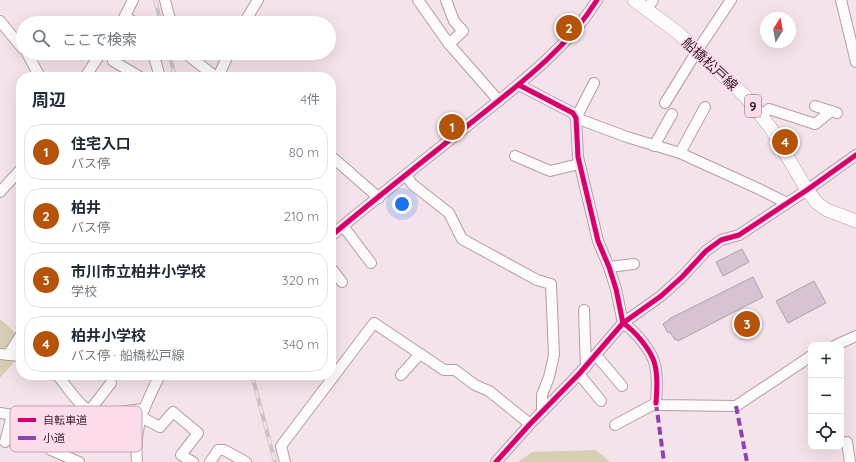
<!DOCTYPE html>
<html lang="ja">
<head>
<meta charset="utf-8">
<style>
  :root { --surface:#fff; --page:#f2f2f3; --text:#1f2937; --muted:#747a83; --line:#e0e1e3; --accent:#b45309 }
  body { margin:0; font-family:Quicksand,"Noto Sans JP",sans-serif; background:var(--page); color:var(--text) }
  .controls { position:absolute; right:12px; bottom:12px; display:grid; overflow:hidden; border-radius:8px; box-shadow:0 4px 16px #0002 }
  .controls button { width:36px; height:36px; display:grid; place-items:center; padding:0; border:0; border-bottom:1px solid var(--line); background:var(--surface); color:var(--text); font:20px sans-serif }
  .compass { position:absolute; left:760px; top:12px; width:36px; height:36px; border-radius:50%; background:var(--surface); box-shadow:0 4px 16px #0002; rotate:11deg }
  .you { position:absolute; left:402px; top:204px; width:14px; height:14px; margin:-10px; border:3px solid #fff; border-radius:50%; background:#1a73e8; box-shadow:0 0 0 6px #1a73e833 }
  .badge { display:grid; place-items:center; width:26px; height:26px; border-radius:50%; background:var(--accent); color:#fff; font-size:13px; font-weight:700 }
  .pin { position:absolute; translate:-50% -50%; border:2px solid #fff; box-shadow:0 1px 4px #0006 }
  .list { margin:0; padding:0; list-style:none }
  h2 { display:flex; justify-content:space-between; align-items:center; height:52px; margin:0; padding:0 16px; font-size:17px }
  h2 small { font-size:13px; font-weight:400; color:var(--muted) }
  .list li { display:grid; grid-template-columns:26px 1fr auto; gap:12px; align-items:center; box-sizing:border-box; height:56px; margin:0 8px 8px; padding:0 8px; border:1px solid var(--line); border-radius:16px }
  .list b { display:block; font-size:15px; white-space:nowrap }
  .list p { margin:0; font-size:13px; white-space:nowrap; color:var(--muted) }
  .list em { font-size:13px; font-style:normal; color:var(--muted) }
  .icon { flex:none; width:22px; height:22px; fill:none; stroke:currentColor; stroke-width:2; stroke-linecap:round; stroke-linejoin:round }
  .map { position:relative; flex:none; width:856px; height:462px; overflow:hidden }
  .search { position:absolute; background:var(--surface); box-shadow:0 4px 16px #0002; left:16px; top:16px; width:320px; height:44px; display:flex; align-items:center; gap:10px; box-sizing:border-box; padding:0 14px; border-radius:22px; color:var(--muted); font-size:15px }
  .panel { position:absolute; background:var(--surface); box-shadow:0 4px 16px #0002; left:16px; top:72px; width:320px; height:308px; border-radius:16px }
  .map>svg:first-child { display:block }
  .green { fill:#d6cfb3 }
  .building { fill:#d7c3d1; stroke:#b2a0ad }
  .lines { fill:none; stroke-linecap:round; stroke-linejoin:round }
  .minor-casing { stroke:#b29ea7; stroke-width:12 }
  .major-casing { stroke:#b29ea7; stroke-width:14 }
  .minor { stroke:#fefbfc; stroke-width:10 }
  .major { stroke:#fefbfc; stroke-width:13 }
  .rail-casing { stroke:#c9c3c6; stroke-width:4 }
  .rail { stroke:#fcdcea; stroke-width:2.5; stroke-dasharray:8; stroke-linecap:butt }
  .quiet { stroke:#8e44ad; stroke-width:4; stroke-dasharray:8 4; stroke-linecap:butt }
  .cycleway-casing { stroke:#fcdcea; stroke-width:8 }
  .cycleway { stroke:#d6006c; stroke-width:5 }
  .labels { text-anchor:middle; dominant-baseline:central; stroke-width:3.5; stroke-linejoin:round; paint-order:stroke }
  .shield { fill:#fcdcea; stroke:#755766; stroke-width:1 }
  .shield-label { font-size:13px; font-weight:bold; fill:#3b1e2d }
  .street-label { font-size:14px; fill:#3b1e2d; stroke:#fcdcea }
  .key { fill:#fcdcea; stroke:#c2a3b1; stroke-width:1 }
  .key-label { font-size:11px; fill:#3b1e2d }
</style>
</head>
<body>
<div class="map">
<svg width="856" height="462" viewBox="0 0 856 462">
  <rect width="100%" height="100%" fill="#f5e3eb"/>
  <g class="green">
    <path d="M0,319L18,335L10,359L14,362L0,378Z"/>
    <path d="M596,450L610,462H518L532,452Z"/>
  </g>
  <g class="building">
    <path d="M742,249L749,262L723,276L716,262Z"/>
    <path d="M753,277L763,297L678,341L677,339L675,340L670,332L668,333L663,324L669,320V319Z"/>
    <path d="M814,281L826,303L788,323L776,301Z"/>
  </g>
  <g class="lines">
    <g class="minor-casing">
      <g id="minor">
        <path d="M165,0L171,23"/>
        <path d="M418,0L449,44L499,101"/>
        <path d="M446,0L454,21L463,31L449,44"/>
        <path d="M841,0L856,62"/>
        <path d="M647,9L653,0"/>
        <path d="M125,16L133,0"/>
        <path d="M0,21L23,49"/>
        <path d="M121,23L125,16L135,23"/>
        <path d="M244,23L258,0"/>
        <path d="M27,53L40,77"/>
        <path d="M153,53L160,77"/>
        <path d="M185,53L216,77"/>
        <path d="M113,61L140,77"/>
        <path d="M85,77L101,53"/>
        <path d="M218,77L229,53"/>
        <path d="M594,83L576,118L627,137L680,153L759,189L787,203"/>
        <path d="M519,85L573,113L576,118L578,157L598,241L609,267L616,289L623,323C635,331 652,351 655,365C658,377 657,391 656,403"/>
        <path d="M665,103L697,51L731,0"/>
        <path d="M815,106L837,113"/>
        <path d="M762,115L769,109L815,124L831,111"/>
        <path d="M654,146L672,114"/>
        <path d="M680,153L705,107"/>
        <path d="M331,156L379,198"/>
        <path d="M515,156L550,171L579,164"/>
        <path d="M406,175L412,184L449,213L462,239L537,280L551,284L554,355L549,377L542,395V412"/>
        <path d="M0,192L21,169"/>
        <path d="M343,226L371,263"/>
        <path d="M331,236C377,197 425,160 472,122C517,86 566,50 597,0"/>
        <path d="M609,267L634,264"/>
        <path d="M331,268L342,282"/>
        <path d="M584,310L586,367"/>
        <path d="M836,345L856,336"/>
        <path d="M0,354L21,356"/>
        <path d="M8,355L21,335"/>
        <path d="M596,355L622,386"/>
        <path d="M579,374L601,401"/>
        <path d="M57,375C66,385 73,397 83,406C96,418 127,410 143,409"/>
        <path d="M401,375L420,354"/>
        <path d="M656,403L660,405L736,406L811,356"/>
        <path d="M90,410L111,383"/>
        <path d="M0,413L33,418L41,421L65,439L85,443L136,446"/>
        <path d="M141,417L160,427L173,412L198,433L181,455L193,462"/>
        <path d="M615,425L656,403"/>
        <path d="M57,433L51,450L79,462"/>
        <path d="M5,442L12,415"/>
        <path d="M847,442L850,462"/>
        <path d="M137,462C134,425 144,407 160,375"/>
        <path d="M210,462L218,450H224L246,462"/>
        <path d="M285,462L281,446L374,323L444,370H455L475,385L489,391L530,424"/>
        <path d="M496,462L530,424L579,374L623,323L661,296L682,277L706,251L721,240L739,235L807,190L856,155"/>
      </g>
    </g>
    <g class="major-casing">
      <path id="major" d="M634,0L677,32L746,97L770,127L807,190L817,203L827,210L856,221"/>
    </g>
    <use href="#minor" class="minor"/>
    <use href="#major" class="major"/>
    <g class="rail-casing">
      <g id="rail">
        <path d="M155,0L161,23"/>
        <path d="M169,53L175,77"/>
        <path d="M252,375L275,462"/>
      </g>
    </g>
    <use href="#rail" class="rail"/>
    <g class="quiet">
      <path d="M656,403L664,462"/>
      <path d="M736,406L747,462"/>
    </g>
    <g class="cycleway-casing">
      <g id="cycleway">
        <path d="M519,85L573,113L576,118L578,157L598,241L609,267L616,289L623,323C635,331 652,351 655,365C658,377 657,391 656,403"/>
        <path d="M331,236C377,197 425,160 472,122C517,86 566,50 597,0"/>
        <path d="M496,462L530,424L579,374L623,323L661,296L682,277L706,251L721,240L739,235L807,190L856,155"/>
      </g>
    </g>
    <use href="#cycleway" class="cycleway"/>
  </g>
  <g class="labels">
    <rect class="shield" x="745" y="95" width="16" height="22" rx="3"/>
    <g class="shield-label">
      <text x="753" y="106">9</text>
    </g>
    <g class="street-label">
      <text transform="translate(710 64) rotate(43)">船橋松戸線</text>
    </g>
  </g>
  <rect x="10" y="406" width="132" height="46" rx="6" class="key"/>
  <rect x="18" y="418" width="18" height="4" fill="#d6006c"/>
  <rect x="18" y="436" width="18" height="4" fill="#8e44ad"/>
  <g class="key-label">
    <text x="43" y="424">自転車道</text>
    <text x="43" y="442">小道</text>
  </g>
</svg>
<div class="controls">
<button>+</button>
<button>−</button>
<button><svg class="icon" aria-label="locate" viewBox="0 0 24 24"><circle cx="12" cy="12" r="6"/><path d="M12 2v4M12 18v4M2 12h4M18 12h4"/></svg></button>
</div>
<svg class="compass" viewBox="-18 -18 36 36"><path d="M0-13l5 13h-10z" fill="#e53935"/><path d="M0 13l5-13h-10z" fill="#747a83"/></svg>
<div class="you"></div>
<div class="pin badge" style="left:452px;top:127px">1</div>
<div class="pin badge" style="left:569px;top:28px">2</div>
<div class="pin badge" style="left:747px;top:324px">3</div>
<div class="pin badge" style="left:785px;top:142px">4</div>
<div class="search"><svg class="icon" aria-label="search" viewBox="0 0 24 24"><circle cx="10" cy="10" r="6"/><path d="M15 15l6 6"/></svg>ここで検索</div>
<section class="panel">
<h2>周辺<small>4件</small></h2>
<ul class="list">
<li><span class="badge">1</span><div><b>住宅入口</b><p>バス停</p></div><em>80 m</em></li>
<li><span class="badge">2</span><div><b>柏井</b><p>バス停</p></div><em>210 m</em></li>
<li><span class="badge">3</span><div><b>市川市立柏井小学校</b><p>学校</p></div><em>320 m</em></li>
<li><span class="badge">4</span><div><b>柏井小学校</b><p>バス停 · 船橋松戸線</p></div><em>340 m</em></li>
</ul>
</section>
</div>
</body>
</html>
